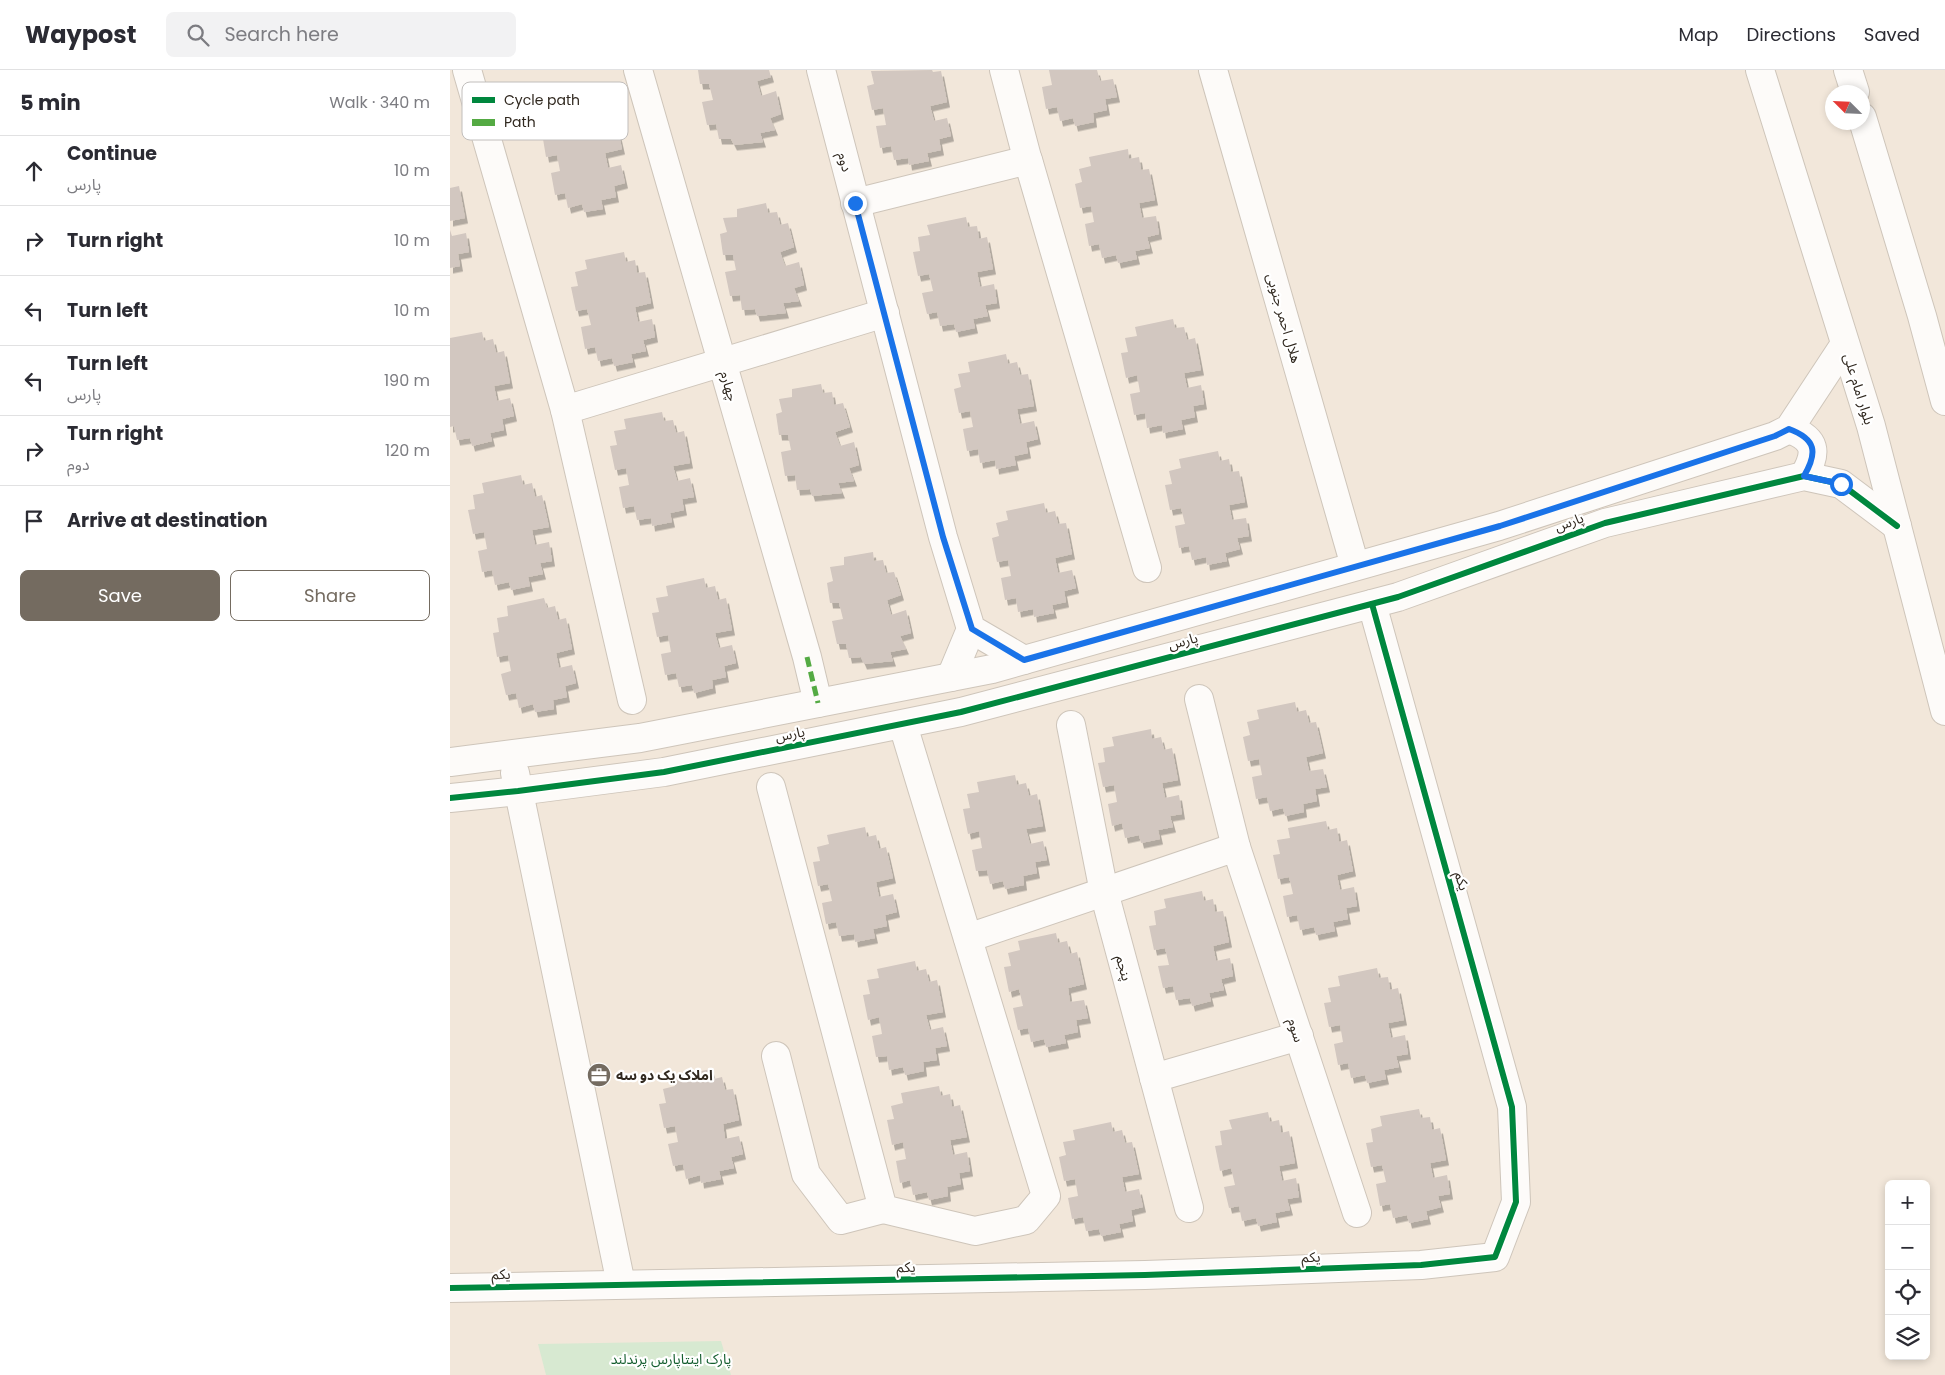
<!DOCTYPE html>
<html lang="en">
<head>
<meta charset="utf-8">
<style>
  :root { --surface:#fff; --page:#f2f2f3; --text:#2b2b33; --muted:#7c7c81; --line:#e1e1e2; --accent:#746b60 }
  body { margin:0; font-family:Poppins,"Noto Sans Arabic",sans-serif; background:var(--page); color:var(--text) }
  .controls { position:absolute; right:15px; bottom:15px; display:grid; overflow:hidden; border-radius:8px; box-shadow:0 2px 8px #0003 }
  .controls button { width:45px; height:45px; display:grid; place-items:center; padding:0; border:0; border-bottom:1px solid var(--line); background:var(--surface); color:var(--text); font:25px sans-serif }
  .compass { position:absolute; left:1375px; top:15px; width:45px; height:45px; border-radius:50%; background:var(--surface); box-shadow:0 2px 8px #0003; rotate:294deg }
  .stop { position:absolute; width:15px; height:15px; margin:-11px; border:4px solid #1a73e8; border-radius:50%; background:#fff }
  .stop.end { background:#1a73e8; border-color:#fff; box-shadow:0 1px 5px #0008 }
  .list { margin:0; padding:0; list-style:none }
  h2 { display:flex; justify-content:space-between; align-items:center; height:65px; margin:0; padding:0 20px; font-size:21px }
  h2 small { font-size:16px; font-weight:400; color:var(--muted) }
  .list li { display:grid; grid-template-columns:32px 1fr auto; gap:15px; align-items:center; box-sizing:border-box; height:70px; padding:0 20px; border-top:1px solid var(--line) }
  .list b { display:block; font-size:19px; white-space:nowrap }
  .list p { margin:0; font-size:16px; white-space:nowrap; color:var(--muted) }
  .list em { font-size:16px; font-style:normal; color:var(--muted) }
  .actions { display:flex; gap:10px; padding:15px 20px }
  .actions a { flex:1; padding:11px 0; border:1px solid var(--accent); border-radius:8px; text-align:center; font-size:18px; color:var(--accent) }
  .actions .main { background:var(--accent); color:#fff }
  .icon { flex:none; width:28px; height:28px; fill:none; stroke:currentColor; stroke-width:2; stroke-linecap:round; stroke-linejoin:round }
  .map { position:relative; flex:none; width:1495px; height:1305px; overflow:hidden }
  header { display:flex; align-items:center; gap:30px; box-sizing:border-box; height:70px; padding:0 25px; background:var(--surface); border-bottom:1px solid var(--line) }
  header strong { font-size:24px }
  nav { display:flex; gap:28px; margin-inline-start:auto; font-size:18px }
  .search { width:350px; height:45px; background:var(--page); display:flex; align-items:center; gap:12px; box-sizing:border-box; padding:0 18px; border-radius:8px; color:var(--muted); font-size:19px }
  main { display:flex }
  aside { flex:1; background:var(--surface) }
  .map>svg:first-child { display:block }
  .green { fill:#d7e9d1 }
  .building { fill:#d2c7c0; filter:url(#shadow) }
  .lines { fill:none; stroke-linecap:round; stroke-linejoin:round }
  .minor-casing { stroke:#cec5ba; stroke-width:30 }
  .major-casing { stroke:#cec5ba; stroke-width:30 }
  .minor { stroke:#fdfbf9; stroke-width:28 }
  .major { stroke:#fdfbf9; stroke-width:28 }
  .quiet { stroke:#54aa43; stroke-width:5; stroke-dasharray:10 5; stroke-linecap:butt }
  .cycleway-casing { stroke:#fff; stroke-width:9 }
  .cycleway { stroke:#00873e; stroke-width:6 }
  .route { stroke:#1a73e8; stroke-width:6 }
  .labels { text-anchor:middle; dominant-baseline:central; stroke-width:4.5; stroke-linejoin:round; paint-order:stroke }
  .street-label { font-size:14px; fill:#30281f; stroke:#fff }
  .poi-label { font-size:14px; font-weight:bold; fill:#30281f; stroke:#fff; text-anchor:start }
  .park-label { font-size:14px; fill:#145e2f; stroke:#fff }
  .key { fill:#fff; stroke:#c1bebc; stroke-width:1 }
  .key-label { font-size:14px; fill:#30281f }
</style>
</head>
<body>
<header>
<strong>Waypost</strong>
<div class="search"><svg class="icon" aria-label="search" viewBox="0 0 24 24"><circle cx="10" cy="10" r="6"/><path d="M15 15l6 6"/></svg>Search here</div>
<nav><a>Map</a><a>Directions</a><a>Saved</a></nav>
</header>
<main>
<aside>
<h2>5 min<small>Walk · 340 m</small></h2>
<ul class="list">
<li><svg class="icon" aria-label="ahead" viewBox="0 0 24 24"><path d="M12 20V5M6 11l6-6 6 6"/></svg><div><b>Continue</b><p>پارس</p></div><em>10 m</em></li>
<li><svg class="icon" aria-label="right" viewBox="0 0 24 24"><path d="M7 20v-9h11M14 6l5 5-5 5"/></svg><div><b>Turn right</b></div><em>10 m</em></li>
<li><svg class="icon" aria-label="left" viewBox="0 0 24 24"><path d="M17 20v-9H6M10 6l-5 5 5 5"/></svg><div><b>Turn left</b></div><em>10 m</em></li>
<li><svg class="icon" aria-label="left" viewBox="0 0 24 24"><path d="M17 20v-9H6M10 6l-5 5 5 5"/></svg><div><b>Turn left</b><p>پارس</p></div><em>190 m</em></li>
<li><svg class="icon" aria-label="right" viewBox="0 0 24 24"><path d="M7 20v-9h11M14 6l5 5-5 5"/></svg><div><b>Turn right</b><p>دوم</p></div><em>120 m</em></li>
<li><svg class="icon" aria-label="arrive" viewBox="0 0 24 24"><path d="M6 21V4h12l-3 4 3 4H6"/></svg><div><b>Arrive at destination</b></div></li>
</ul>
<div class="actions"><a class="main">Save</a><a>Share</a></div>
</aside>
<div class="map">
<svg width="1495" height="1305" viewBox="0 0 1495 1305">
  <defs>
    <filter id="shadow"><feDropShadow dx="3" dy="5.5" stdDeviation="0" flood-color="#0004"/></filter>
  </defs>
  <rect width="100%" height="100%" fill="#f2e7da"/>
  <path class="green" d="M271,1271L281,1305H96L88,1274Z"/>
  <g class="building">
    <path d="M248,0H319L321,7L307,11L311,26L326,21L331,44L320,48L325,60L310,63L313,72L284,75L281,69H269L266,54L257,55L252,32L263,30L259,14H250Z"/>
    <path d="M482,0L483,2L491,1L497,32L480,36L484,51L497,48L501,66L489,69L491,80L477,83L479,91L459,95L458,88L444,90L441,76L430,78L426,56L436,55L433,38L422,40L417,16L424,14L421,1Z"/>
    <path d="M599,0H647L650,11L663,9L667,27L655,29L657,40L643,43L644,52L625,56L623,48L610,51L607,37L596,39L592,17L602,15Z"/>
    <path d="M143,28L146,38L155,36L157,50L165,48L172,79L155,83L158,98L171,95L175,113L164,116L166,127L151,130L153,139L134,142L132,134L118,138L115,123L105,125L101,103L110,101L107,85L96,87L92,63L98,62L96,48L107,45L106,36Z"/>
    <path d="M678,79L679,89L689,87L691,100L699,99L705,130L689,133L692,148L706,146L709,164L697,167L700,178L685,181L687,189L668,193L666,185L652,188L649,174L639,176L635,154L644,152L641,136L630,138L625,114L632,112L629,99L641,96L639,87Z"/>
    <path d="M9,116L15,148L0,151V118Z"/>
    <path d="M316,133L318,143L327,142L330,155L338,153L344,177L330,182L335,196L349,192L354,215L344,218L349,231L333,233L336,243L307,246L305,239L292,240L290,225L280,226L275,202L286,200L283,185H273L270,164L277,162L273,148L287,147V139Z"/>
    <path d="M516,147L518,157L527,156L529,169L537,167L543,199L527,202L530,217L544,214L547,233L535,235L538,246L523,249L525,258L506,262L504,254L490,256L487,242L477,244L472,223L483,221L479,204L468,206L463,182L470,181L468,167L480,165L477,155Z"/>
    <path d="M0,160L2,166L16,163L19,182L8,184L10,196L0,198Z"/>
    <path d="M174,182L176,192L185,190L187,203L195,202L201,233L185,237L188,252L202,249L205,267L193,270L196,281L181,284L183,292L164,296L162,288L148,291L145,277L135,279L131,257L141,255L137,239L126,241L121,217L128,216L125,202L137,199L135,190Z"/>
    <path d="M723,249L725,258L734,257L737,270L745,268L751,300L734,303L737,318L751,315L754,334L743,336L745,347L731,350L733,359L713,363L712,355L697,358L695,343L684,345L680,324L690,322L687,305L676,308L671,283L678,282L675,268L687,266L685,257Z"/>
    <path d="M32,262L34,271L43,269L46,283L54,281L60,313L44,316L47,331L60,328L64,346L52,349L54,360L40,363L42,371L22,376L20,368L7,370L4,356L0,357V268Z"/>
    <path d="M556,284L558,294L567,292L570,305L578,304L584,336L567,339L570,354L584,351L588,369L576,372L578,383L564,386L566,395L546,399L545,390L530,393L528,379L517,381L513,359L523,357L520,341L509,343L504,319L511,317L508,304L520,302L518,292Z"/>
    <path d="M371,314L373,323L382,322L384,335L393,333L400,357L385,362L390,376L404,372L409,395L399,398L404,411L388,413L392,423L362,426L360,419L347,420L345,405L335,406L331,382L341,380L338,365H329L326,344L332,342L329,329L342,327V319Z"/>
    <path d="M212,342L214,351L223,350L226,363L234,361L240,393L223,396L227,411L240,408L244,427L232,429L234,440L220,443L222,452L202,456L201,448L187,450L184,436L173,438L169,417L179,415L176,398L165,400L160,376L167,375L164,361L176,359L174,349Z"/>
    <path d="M768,381L770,391L779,389L781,402L789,401L795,432L779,435L782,450L796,448L799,466L787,468L790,479L775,483L777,491L757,495L756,487L742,490L739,476L729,478L725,456L735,454L731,438L720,440L715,415L722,414L719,401L731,398L729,389Z"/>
    <path d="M71,405L73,415L82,413L85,427L92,425L99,457L82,460L85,475L99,472L102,491L90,493L93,504L78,507L80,516L61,520L59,512L45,515L42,500L32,502L28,481L37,479L34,462L23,464L18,440L25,439L23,425L34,423L32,413Z"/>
    <path d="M594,433L596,443L605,441L608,454L616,453L622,484L605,488L608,503L622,500L626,518L614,521L616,532L602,535L604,543L584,547L583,539L568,542L566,528L555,530L551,508L561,506L558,490L547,492L542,468L549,466L546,453L558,450L556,441Z"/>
    <path d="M423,482L424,491L433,490L436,503L444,502L451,525L437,530L441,545L456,540L461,563L450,566L456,579L440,582L443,591L414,594L411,587L399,588L396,574H387L382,551L393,549L389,533H380L377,513L383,511L380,497L394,495V487Z"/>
    <path d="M254,508L256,518L265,516L268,530L276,528L282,560L265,563L269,578L282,575L286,593L274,596L276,607L262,610L263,618L244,623L242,615L229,617L226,603L215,605L211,584L221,582L218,565L207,567L202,543L209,542L206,528L218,526L216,516Z"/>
    <path d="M94,528L97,538L105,536L108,550L116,548L122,579L106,583L109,598L122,595L126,613L115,616L117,627L103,630L104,639L85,642L83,634L69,638L66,623L56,625L51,604L61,601L58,585L47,587L43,563L49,562L47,548L58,546L57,536Z"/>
    <path d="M845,632L847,642L856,640L859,653L866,652L873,683L856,687L859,701L873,699L877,717L865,719L867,731L853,734L854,742L835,746L833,738L820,741L817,727L806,729L802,707L812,705L809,689L798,691L793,667L800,665L797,652L809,649L807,640Z"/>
    <path d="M701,659L702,669L711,667L714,680L722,678L728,710L712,713L715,728L729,725L732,744L720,746L723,757L708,760L710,769L691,773L689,765L675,768L672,753L662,756L658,734L667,732L664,715L653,717L648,693L655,692L653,678L664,676L662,667Z"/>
    <path d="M565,705L567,715L576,713L579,726L587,724L593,756L576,759L580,774L593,771L597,790L585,792L587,803L573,806L574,815L555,819L553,811L540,814L537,800L526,801L522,780L532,778L529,761L518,764L513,739L520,738L517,724L529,722L527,712Z"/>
    <path d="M876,751L878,760L887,758L889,772L897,770L903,801L887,805L890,820L904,817L907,836L896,838L898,849L883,852L885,861L866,865L864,857L850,860L847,845L837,847L833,826L843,824L839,807L828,809L823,785L830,784L827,770L840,768L838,758Z"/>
    <path d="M415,757L417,767L426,765L429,779L436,777L443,808L426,812L429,827L443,824L447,842L435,845L437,856L423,859L425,868L405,872L404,864L389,866L386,852L376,854L372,833L382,831L378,814L368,816L363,792L370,791L367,777L379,774L377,765Z"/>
    <path d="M752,821L754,831L763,829L765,842L773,841L779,872L763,876L766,891L780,888L783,906L771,909L774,920L759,923L761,931L742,936L740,928L726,930L723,916L713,918L708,896L719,895L715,878L704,880L699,856L706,855L704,841L716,838L714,829Z"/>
    <path d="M606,863L608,873L617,871L620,884L627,882L634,914L618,918L620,932L634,930L638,948L626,950L628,962L614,965L616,973L596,977L594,969L581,972L578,958L568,960L563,938L573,936L569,919L559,922L554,897L561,896L558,883L570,880L568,871Z"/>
    <path d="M465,891L467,901L476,899L479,912L487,910L493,942L476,945L480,960L493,957L497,976L485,978L487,990L473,992L474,1001L455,1005L453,997L439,1000L437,986L426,987L422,966L432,964L429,947L418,950L413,925L420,924L417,910L429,908L427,899Z"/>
    <path d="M927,898L929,908L938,907L940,920L948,918L954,950L938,953L941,968L955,965L958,984L946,986L949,997L934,1000L936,1009L917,1013L915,1005L901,1008L898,993L888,995L884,974L893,972L890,955L879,957L874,933L881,932L878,918L890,916L888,906Z"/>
    <path d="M261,999L264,1009L272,1007L275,1020L283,1019L289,1050L273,1054L275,1069L289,1066L293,1084L281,1087L284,1098L269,1101L271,1109L251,1113L250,1105L236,1109L233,1094L223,1096L218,1074L228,1072L225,1056L214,1058L209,1034L216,1033L213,1019L225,1016L223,1007Z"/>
    <path d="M489,1016L491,1026L500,1024L502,1037L510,1035L517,1067L500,1070L503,1085L517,1082L520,1101L509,1103L511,1114L497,1117L498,1126L479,1130L477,1122L463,1125L460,1110L450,1113L446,1091L456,1089L453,1072L442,1075L437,1050L444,1049L441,1036L453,1033L451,1023Z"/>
    <path d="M969,1039L971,1048L980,1047L982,1060L990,1058L996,1090L980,1093L983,1108L997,1105L1000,1124L988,1126L991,1137L976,1141L978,1149L959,1153L957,1145L943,1148L940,1134L930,1136L926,1114L936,1112L932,1095L921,1097L916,1073L923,1072L921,1059L932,1056L930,1046Z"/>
    <path d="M818,1042L820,1052L829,1050L831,1063L839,1061L845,1093L829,1096L832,1111L846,1108L849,1127L837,1129L840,1140L825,1143L827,1152L808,1156L806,1148L792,1151L789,1136L779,1138L774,1117L785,1115L781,1098L770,1101L765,1076L772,1075L770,1061L782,1059L779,1050Z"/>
    <path d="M661,1052L663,1062L672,1060L675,1073L682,1072L689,1104L672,1107L675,1122L689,1119L693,1137L681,1140L683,1151L669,1154L671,1162L651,1166L649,1159L636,1161L633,1147L622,1149L618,1128L628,1126L625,1109L614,1111L609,1087L616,1085L613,1072L625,1070L623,1060Z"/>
  </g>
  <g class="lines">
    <g class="minor-casing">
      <g id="minor">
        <path d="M17,0L115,340L435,243"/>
        <path d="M188,0L357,587L368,633"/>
        <path d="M371,0L493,467L521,559L574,590"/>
        <path d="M554,0L579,95"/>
        <path d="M763,0L905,496"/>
        <path d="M405,133L578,90L697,498"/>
        <path d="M115,340L182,630"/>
        <path d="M1339,359C1366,369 1368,382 1354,406"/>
        <path d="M501,607L521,559"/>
        <path d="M749,629L786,777"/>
        <path d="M621,655L654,822L739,1138"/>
        <path d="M0,692L190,668L542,599L1049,456L1325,366L1339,359L1395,274"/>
        <path d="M65,703L171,1214"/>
        <path d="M321,717L433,1139L525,1161L576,1150L596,1126L453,655"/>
        <path d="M0,728L68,721L214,702L511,642L948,527L1155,453L1354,406L1391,414L1447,456"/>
        <path d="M518,868L786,777L907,1143"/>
        <path d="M326,986L356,1104L391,1150L433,1139"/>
        <path d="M704,1008L849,966"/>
        <path d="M0,1218L695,1205L971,1195L1045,1187L1066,1132L1062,1037L922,534"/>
      </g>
    </g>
    <g class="major-casing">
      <g id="major">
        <path d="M1310,0L1421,356L1495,641"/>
        <path d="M1398,0L1405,22"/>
        <path d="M1412,47L1472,246L1495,331"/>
      </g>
    </g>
    <use href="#minor" class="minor"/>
    <use href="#major" class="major"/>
    <path class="quiet" d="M357,587L368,633"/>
    <g class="cycleway-casing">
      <g id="cycleway">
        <path d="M0,728L68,721L214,702L511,642L948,527L1155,453L1354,406L1391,414L1447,456"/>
        <path d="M0,1218L695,1205L971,1195L1045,1187L1066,1132L1062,1037L922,534"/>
      </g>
    </g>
    <use href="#cycleway" class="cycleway"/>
  </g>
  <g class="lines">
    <path class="route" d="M405,133L493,467L522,559L574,590L1050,456L1325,366L1339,359C1366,369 1368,382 1354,406L1391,414"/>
  </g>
  <defs>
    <g id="office-disc" transform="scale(1.25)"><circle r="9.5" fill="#746b60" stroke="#fff"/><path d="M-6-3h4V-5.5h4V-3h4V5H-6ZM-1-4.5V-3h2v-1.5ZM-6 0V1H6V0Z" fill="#fff"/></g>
  </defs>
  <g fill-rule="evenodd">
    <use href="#office-disc" x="149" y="1005"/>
  </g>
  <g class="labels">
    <g class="street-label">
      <text transform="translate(395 92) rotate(75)">دوم</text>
      <text transform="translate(834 248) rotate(74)">هلال احمر جنوبی</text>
      <text transform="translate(279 316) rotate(74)">چهارم</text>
      <text transform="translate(1409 319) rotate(73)">بلوار امام علی</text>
      <text transform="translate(1119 452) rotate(-20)">پارس</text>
      <text transform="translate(733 571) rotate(-15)">پارس</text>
      <text transform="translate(340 664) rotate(-11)">پارس</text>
      <text transform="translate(1012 811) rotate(74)">یکم</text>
      <text transform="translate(674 898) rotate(75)">پنجم</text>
      <text transform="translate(846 960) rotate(72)">سوم</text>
      <text transform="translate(861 1187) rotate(-2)">یکم</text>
      <text transform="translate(456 1197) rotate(-1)">یکم</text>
      <text transform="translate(51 1204) rotate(-1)">یکم</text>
    </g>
    <g class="poi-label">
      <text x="166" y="1005">املاک یک دو سه</text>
    </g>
    <g class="park-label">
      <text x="221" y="1289">پارک اینتاپارس پرندلند</text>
    </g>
  </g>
  <rect x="12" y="12" width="166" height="58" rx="8" class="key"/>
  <rect x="22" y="27" width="23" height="6" fill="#00873e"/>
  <rect x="22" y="49" width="23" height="7" fill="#54aa43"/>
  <g class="key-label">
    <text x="54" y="35">Cycle path</text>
    <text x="54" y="57">Path</text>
  </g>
</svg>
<div class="controls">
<button>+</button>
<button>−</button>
<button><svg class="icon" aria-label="locate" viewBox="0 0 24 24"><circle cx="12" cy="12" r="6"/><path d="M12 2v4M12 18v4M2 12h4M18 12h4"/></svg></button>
<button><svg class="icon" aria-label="layers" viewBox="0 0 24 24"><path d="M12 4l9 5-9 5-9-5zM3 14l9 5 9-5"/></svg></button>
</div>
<svg class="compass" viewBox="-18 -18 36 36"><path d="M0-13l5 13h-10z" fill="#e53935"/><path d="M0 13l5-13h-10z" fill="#7c7c81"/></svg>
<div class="stop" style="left:1391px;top:414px"></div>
<div class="stop end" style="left:405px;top:133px"></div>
</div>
</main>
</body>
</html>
